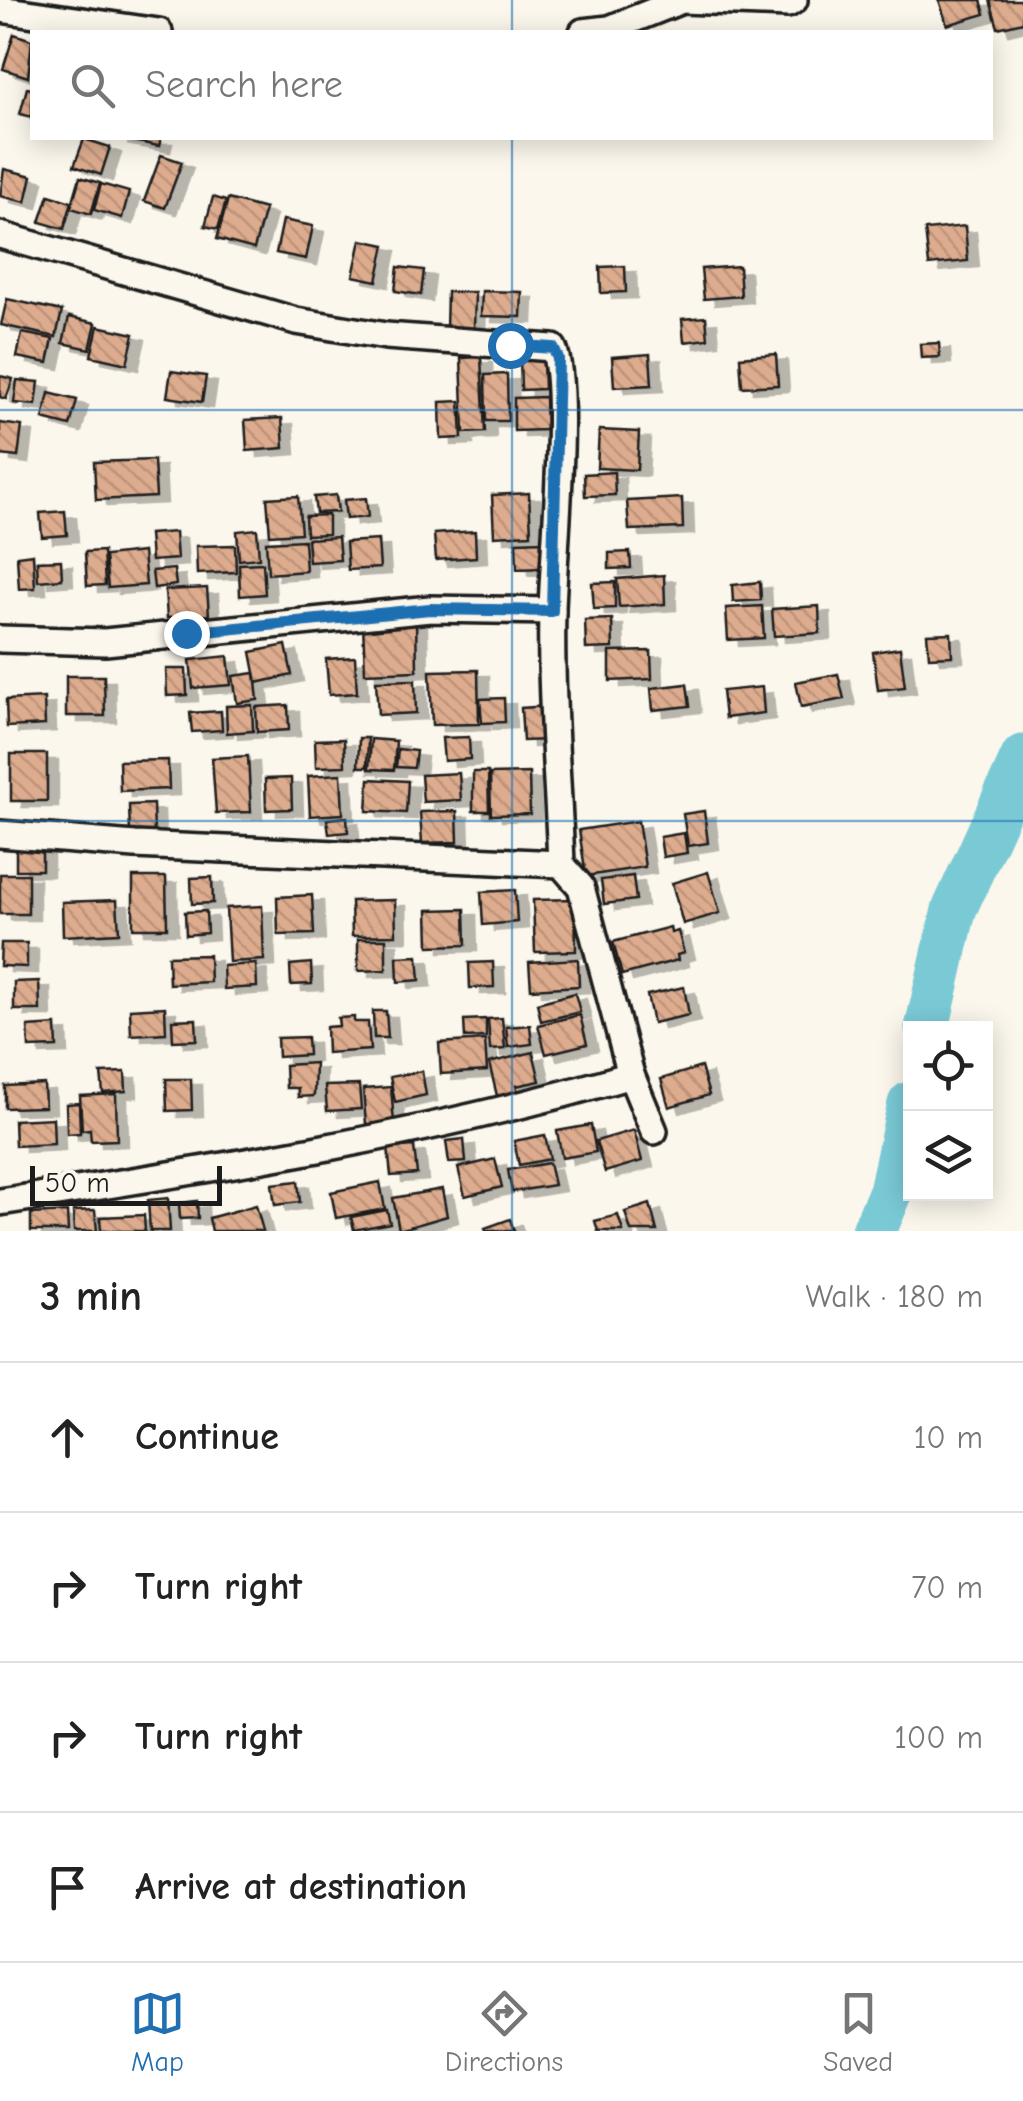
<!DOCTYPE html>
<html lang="en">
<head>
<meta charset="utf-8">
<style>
  :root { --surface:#fff; --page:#f6f6f6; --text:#222; --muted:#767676; --line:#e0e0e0; --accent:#1f6fb2 }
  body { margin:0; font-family:"Comic Neue",sans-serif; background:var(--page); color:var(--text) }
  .controls { position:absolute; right:30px; bottom:30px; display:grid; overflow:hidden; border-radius:0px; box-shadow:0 5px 25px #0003 }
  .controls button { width:90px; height:90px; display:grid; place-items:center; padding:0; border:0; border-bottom:2px solid var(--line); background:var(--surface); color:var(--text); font:50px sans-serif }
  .scale { position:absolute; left:30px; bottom:25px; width:192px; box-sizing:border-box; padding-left:10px; border:5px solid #1c1c1c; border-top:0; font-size:28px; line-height:35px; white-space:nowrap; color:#1c1c1c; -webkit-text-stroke:8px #fbf7ec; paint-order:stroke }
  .stop { position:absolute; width:30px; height:30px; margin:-22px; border:8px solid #1f6fb2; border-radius:50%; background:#fff }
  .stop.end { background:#1f6fb2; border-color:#fff; box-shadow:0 2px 10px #0008 }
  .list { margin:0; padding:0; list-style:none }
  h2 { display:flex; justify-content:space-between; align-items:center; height:130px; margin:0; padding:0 40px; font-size:42px }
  h2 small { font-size:32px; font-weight:400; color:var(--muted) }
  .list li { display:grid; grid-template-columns:65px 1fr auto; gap:30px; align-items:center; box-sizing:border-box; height:150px; padding:0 40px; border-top:2px solid var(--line) }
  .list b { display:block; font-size:38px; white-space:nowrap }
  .list em { font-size:32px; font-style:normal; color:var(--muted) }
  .icon { flex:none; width:55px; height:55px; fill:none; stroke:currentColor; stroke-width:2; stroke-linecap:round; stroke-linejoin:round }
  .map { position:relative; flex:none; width:1023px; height:1231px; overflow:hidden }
  .search { position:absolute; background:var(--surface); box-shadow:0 5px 25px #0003; left:30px; right:30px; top:30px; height:110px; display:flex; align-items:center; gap:25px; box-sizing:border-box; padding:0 35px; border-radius:0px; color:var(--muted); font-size:38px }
  .sheet { height:730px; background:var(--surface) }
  nav { display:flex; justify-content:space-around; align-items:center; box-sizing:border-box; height:140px; border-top:2px solid var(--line); background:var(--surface); font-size:28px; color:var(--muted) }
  nav a { display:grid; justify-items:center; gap:5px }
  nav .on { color:var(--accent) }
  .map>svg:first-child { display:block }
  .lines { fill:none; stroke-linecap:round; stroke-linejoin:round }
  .river { stroke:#7acad6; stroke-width:45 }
  .building { fill:url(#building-back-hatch); stroke:#1c1c1c; stroke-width:2.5; filter:url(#shadow) }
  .street-casing { stroke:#1c1c1c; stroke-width:32 }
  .street { stroke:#fbf7ec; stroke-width:25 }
  .route { stroke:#1f6fb2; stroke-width:12 }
  .grid { fill:none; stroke:#1f6fb2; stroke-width:2.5; stroke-opacity:0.55 }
</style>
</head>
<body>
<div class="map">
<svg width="1023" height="1231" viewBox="0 0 1023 1231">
  <defs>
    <pattern id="building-back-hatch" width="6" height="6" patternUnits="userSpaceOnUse" patternTransform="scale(2.5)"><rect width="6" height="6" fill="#ddac8e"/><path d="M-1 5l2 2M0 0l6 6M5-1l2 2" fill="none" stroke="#bd937a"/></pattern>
    <filter id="shadow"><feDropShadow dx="11" dy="6" stdDeviation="0" flood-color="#0004"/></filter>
  </defs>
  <rect width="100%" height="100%" fill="#fbf7ec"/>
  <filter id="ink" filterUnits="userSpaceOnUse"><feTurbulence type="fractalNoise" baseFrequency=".01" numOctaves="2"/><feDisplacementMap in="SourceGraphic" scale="20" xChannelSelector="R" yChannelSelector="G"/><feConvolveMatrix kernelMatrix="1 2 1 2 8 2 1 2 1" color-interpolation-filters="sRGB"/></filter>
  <g filter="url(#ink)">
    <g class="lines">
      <g class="river">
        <path d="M927,1028L954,910L1023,757"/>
        <path d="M874,1231L891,1191L910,1104"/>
      </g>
    </g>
    <g class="building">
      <path d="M939,0H981L985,14L947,25Z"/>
      <path d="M990,0H1023V22L998,28Z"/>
      <path d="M14,34L32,40L28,77L3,69Z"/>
      <path d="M27,88L32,89V117L20,114Z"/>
      <path d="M116,138H161L159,146Z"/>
      <path d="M84,139L110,147L101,175L74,166Z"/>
      <path d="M161,155L182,162L165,208L144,201Z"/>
      <path d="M4,169L32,176L26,202L0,196Z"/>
      <path d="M80,177L100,183L91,214L71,208Z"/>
      <path d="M101,184L129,192L122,218L94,210Z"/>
      <path d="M49,195L72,202L64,229L40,222Z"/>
      <path d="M213,197L226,201L218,229L205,226Z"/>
      <path d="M228,199L265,209L254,249L217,239Z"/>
      <path d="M283,220L313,226L306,259L276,253Z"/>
      <path d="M965,226L968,261L929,265L925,230Z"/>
      <path d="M361,240L385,245L377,281L353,276Z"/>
      <path d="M625,266L626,292L601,293L600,267Z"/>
      <path d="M739,266L741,296L704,299L701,269Z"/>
      <path d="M398,267L424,270L421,295L395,291Z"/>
      <path d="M482,291L522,292L521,317L481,316Z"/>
      <path d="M447,292H475L474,331L446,330Z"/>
      <path d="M7,299L62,311L56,337L1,325Z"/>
      <path d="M69,317L96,323L90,349L63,343Z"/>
      <path d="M706,317L708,339L684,342L682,319Z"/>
      <path d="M98,326L134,334L127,364L91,356Z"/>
      <path d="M22,333L53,339L48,363L17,357Z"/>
      <path d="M939,343L940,357L921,358L920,344Z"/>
      <path d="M650,354L652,385L614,387L612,357Z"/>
      <path d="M776,354L778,385L742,387L740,357Z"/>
      <path d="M481,357L485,432L464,433L461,358Z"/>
      <path d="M543,357L544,389L521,390L520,358Z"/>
      <path d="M171,371L206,376L202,402L167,397Z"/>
      <path d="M507,374L508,421H486L485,375Z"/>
      <path d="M0,376L13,379L6,399L0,397Z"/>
      <path d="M17,380L39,382L36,405L14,403Z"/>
      <path d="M49,393L77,400L70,426L43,419Z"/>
      <path d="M545,397L546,430L514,431V398Z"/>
      <path d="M460,401L462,438L441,439L440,402Z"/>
      <path d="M282,418L284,448L247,451L245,420Z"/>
      <path d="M0,423L22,426L18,457L0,455Z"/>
      <path d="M599,430L639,432L637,470L597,468Z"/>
      <path d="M154,460L156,497L96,500L94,462Z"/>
      <path d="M614,472L615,495L585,496L584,474Z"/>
      <path d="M529,493L531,534L494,536L492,495Z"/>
      <path d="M336,495L338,512L316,513L314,497Z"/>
      <path d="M298,496L301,533L270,535L267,498Z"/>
      <path d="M366,498L368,517L346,519L344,500Z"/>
      <path d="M682,498L683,528L629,530L627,501Z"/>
      <path d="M65,511L67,535L42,537L40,513Z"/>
      <path d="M328,515V534L306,535L305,516Z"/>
      <path d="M257,529L259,558L239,560L237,531Z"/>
      <path d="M475,531L476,557L436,560L434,534Z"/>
      <path d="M175,532L177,559L151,561L149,534Z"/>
      <path d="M338,537L340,560L309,562L307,539Z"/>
      <path d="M304,540L306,571L268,574L266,542Z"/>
      <path d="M378,540L380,568L348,570L346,542Z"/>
      <path d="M544,541L545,568L517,569L516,542Z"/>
      <path d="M235,545L236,572L197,574L196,546Z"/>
      <path d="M103,551L105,585L87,586L85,552Z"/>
      <path d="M143,552L146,585L108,588L105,556Z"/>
      <path d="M630,552L631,568L609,569V553Z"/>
      <path d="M33,554L35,588L19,589L17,556Z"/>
      <path d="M61,560L62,579L38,581L37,561Z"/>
      <path d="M263,563L265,594L240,596L239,564Z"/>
      <path d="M174,569L176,585L154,588L152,571Z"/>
      <path d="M664,575L665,604L619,607L617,579Z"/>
      <path d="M615,582V608L594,609L592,583Z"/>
      <path d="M760,582L761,600L733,602L732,585Z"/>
      <path d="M207,588L209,615L167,618L165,590Z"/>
      <path d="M762,606L764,638L728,640L726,608Z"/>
      <path d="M819,606L820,633L774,636L772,609Z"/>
      <path d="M612,619L613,648L586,649L585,620Z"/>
      <path d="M416,621L417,671L365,673L363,623Z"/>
      <path d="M951,633L952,656L929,657L927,634Z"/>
      <path d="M286,645L292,675L257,683L251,652Z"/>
      <path d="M900,648L905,687L878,690L873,652Z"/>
      <path d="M651,651L652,679L610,681V652Z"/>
      <path d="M228,656L231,685L193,688L190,660Z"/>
      <path d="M355,657L357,693L329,695L326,659Z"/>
      <path d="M166,669H186L187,695L167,696Z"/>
      <path d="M478,670L479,724L432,725L430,671Z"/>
      <path d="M255,673L258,700L237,703L233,676Z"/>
      <path d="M838,674L844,699L801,707L796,682Z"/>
      <path d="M66,676H104L105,716H66Z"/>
      <path d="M415,680L416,713L378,715L376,681Z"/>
      <path d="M687,684L690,706L653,710L651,688Z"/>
      <path d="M762,687L764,713L725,718L722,691Z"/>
      <path d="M44,698L45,725L7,727L6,700Z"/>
      <path d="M504,698L505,722L482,723L480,699Z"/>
      <path d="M252,705L253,731L227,733L226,706Z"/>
      <path d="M288,705L289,730L257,732L256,707Z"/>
      <path d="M547,706L548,740L523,741L521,708Z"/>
      <path d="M221,711L222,730L192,732L190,713Z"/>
      <path d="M469,737L470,759L444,761L442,738Z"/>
      <path d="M359,738H368L367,767H358Z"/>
      <path d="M344,739L345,766L316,767L315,740Z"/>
      <path d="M371,739L396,741L394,770L369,769Z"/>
      <path d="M398,749L416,751L414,768L396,767Z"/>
      <rect x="11" y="754" width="36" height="47"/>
      <path d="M248,756L251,812L216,813L212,758Z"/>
      <path d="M168,760L169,789L120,791L119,761Z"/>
      <path d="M473,772H488L489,811H473Z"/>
      <path d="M459,773L461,800L423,802L421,775Z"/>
      <path d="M529,773L530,814L491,815L490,774Z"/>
      <path d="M341,774L343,814L310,816L308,776Z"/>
      <path d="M291,778L292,809L266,810L265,779Z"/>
      <path d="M369,779L408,781L406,813L367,811Z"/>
      <path d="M153,804L154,833L130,834L129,805Z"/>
      <path d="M457,811L458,842L422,843L420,812Z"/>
      <path d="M704,811L708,843L688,846L683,814Z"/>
      <path d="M347,817L348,832L329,834L327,819Z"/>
      <path d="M638,821L645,867L586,876L579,830Z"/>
      <path d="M684,833L687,853L663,857L660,837Z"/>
      <path d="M42,847V870H16V848Z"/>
      <path d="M708,872L720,913L683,924L672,883Z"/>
      <rect x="0" y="874" width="28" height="40"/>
      <path d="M633,876L636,900L604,904L601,880Z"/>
      <path d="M133,877H166L167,928H133Z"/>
      <path d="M212,877L213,903L192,904L191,878Z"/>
      <path d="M515,890L517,922L483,925L481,892Z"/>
      <path d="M312,895L314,934L278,935L277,897Z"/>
      <path d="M575,899L576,951L535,952L533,900Z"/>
      <path d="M117,900L119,933L63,936L62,902Z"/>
      <path d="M395,900L396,935L352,936L351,901Z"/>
      <path d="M262,906L264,960L229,962L226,908Z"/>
      <path d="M465,909L466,945L429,946L428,910Z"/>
      <path d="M206,911L207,933L186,935L185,912Z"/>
      <path d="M670,927L671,933L678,931L684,953L677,955L678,960L622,975L613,942Z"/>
      <path d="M358,939H386V970L358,971Z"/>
      <path d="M1,943H27V967L0,966Z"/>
      <path d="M209,955L210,982L169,984L168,956Z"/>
      <path d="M418,956L420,980L398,982L397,957Z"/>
      <path d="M578,959L579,986L531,989L529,962Z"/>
      <path d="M493,962L494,987L470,988L469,963Z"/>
      <path d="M311,963L312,984L291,985L290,965Z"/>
      <path d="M256,964L257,987L224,989L223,966Z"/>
      <path d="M39,981L40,1010H14V982Z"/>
      <path d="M684,987L689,1015L653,1023L647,995Z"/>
      <path d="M575,993L580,1012L541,1021L537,1003Z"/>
      <path d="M165,1007L166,1033L131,1035L130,1009Z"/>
      <path d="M373,1011H386L388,1038H374Z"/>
      <path d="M580,1015L587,1044L546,1054L538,1025Z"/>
      <path d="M354,1017V1022H368L370,1050L327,1053L326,1027L339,1026L338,1018Z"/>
      <path d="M502,1018L505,1049L490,1050L488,1019Z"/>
      <path d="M196,1019L197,1040L173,1041L172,1020Z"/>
      <path d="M486,1019V1037L465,1038L464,1020Z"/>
      <path d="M56,1025L57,1047L29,1048L28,1027Z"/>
      <path d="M530,1025L532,1044L508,1047L506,1027Z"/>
      <path d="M307,1037L308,1055L278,1057L277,1038Z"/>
      <path d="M485,1040L487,1071L441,1074L439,1043Z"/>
      <path d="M533,1052L540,1081L516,1086L520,1099L499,1104L489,1063Z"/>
      <path d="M315,1063L314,1096L298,1097V1088H286L285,1065Z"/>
      <path d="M701,1067L709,1095L669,1107L661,1079Z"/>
      <path d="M422,1071L426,1095L395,1102L390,1077Z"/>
      <path d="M125,1072L126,1091L103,1093L101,1073Z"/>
      <path d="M166,1079H191L192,1110L167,1111Z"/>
      <path d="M44,1084L45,1107L5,1108V1086Z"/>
      <path d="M359,1085L361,1109L327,1111L325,1086Z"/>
      <path d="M391,1087L394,1123L366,1124L363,1089Z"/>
      <path d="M116,1094L117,1140L91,1141L90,1129L82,1130L80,1096Z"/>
      <path d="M79,1103L80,1133L67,1134L66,1104Z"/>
      <path d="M53,1118L54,1144L15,1146L14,1120Z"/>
      <path d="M591,1125L596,1152L562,1158L557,1131Z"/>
      <path d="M634,1130L642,1161L605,1172L596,1141Z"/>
      <path d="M545,1135L550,1159L519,1165L514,1141Z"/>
      <path d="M464,1139L466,1162L449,1163L446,1141Z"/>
      <path d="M414,1146L417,1174L391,1176L388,1148Z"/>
      <path d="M495,1159L502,1187L465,1196L458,1168Z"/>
      <path d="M549,1163L554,1185L512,1192L508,1170Z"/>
      <path d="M298,1181L300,1202L275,1205L272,1184Z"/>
      <path d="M380,1182L385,1209L336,1218L331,1192Z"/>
      <path d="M442,1189L447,1216L399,1230L393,1198Z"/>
      <path d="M168,1198L170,1231H150L148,1200Z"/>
      <path d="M197,1201L198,1218L180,1219L179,1203Z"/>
      <path d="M650,1204L657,1231H631L625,1212Z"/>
      <path d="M256,1205L263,1231H212L209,1218Z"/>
      <path d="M95,1210L97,1231H74L73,1211Z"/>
      <path d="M387,1210L390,1223L354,1230L351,1217Z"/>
      <path d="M67,1212L68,1231H31V1214Z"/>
      <path d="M144,1215L145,1231H101L100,1217Z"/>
      <path d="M618,1215L623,1231H598L595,1221Z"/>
      <path d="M510,1219L514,1231H486L485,1228Z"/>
    </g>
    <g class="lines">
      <g class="street-casing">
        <g id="street">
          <path d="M0,9L159,32"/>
          <path d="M583,32L609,29L682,0L788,4L794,0"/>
          <path d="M0,235L296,321L386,336L553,348C570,382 553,561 552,610C550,694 558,780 561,864"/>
          <path d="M0,639L105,642L430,609L552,611"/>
          <path d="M0,834L135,845L561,864L581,887L631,1075L654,1131"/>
          <path d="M0,1202C213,1169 425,1136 631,1075"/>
        </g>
      </g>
      <use href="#street" class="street"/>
    </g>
  </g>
  <g class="lines" filter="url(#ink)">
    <path class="route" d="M186,633L430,609L552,611L558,358L553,348L510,345"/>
  </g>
  <path class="grid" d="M512,0V32M512,138V1231M0,410H1023M0,821H1023"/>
</svg>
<div class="controls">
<button><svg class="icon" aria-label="locate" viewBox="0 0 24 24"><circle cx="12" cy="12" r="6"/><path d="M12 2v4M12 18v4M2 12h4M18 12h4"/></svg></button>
<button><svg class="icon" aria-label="layers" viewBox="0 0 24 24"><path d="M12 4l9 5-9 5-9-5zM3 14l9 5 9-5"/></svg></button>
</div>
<div class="scale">50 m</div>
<div class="stop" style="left:510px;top:345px"></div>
<div class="stop end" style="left:186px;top:633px"></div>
<div class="search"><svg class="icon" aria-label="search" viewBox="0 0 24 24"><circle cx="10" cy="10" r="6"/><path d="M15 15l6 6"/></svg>Search here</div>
</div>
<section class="sheet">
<h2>3 min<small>Walk · 180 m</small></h2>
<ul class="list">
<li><svg class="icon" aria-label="ahead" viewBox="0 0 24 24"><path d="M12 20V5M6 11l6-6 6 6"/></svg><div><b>Continue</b></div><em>10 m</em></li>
<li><svg class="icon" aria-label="right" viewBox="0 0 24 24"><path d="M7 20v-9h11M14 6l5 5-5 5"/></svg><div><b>Turn right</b></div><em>70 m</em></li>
<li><svg class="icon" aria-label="right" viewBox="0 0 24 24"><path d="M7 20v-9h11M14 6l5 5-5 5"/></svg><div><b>Turn right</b></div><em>100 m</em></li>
<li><svg class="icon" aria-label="arrive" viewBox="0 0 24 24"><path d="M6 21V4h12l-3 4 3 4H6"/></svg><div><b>Arrive at destination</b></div></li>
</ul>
</section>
<nav>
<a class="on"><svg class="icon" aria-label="map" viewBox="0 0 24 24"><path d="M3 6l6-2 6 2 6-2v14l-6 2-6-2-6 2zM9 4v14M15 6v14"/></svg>Map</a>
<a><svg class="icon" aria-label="directions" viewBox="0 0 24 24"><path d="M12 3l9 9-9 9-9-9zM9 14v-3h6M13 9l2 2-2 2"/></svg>Directions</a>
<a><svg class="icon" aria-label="saved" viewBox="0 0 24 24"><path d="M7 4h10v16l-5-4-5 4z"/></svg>Saved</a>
</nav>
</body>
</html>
